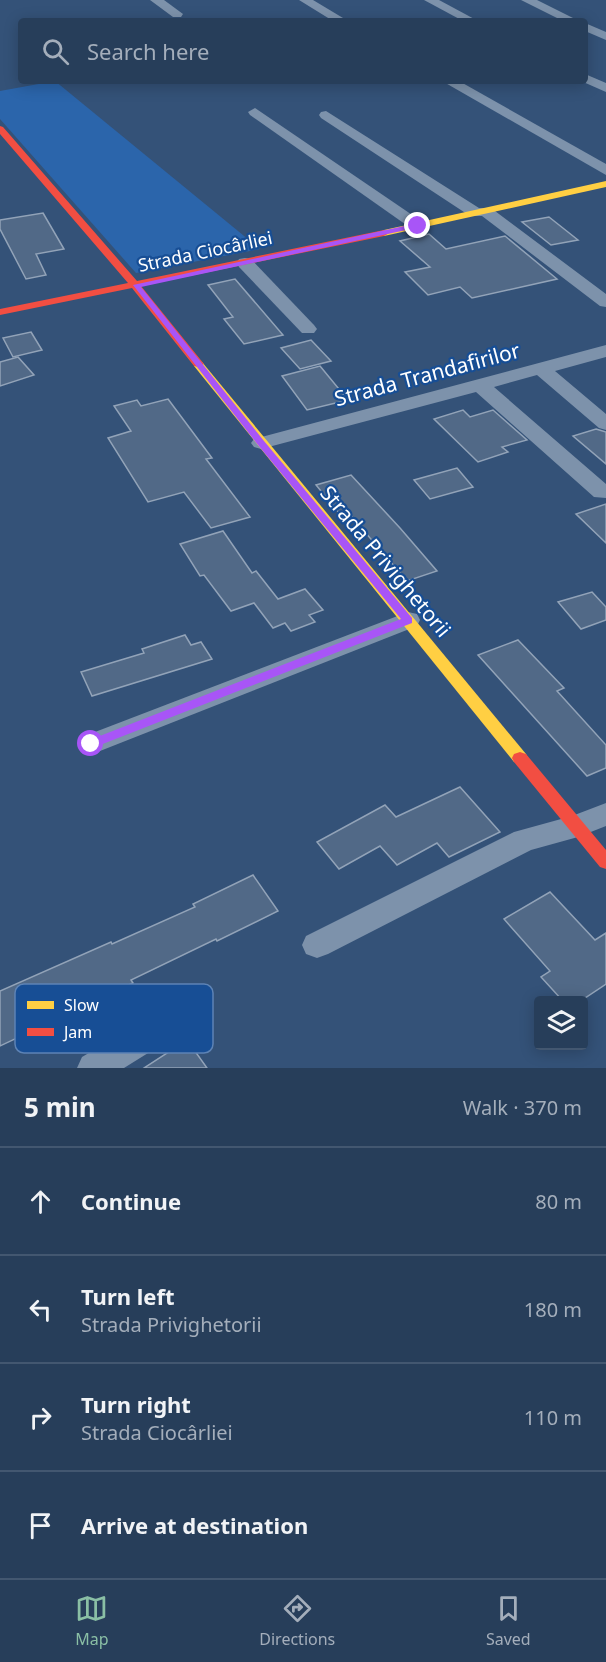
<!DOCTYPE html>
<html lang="en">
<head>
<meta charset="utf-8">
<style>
  :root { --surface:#273e5a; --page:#2f4560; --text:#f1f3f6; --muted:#a4aebb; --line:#435770; --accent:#8abfa5 }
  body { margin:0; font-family:"Noto Sans",sans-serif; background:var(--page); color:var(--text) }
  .controls { position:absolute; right:18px; bottom:18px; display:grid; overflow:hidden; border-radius:6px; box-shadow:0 3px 15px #0003 }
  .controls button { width:54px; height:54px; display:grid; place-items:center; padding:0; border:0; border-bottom:2px solid var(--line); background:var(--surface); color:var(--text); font:30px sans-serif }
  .stop { position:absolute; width:18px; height:18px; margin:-14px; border:4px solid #a855f7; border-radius:50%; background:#fff }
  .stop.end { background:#a855f7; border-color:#fff; box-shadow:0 2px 6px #0008 }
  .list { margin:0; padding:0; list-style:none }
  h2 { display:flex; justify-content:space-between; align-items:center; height:78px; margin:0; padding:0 24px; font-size:26px }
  h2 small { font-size:20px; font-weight:400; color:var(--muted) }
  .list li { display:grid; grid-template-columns:39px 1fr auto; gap:18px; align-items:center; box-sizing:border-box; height:108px; padding:0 24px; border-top:2px solid var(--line) }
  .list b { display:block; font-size:22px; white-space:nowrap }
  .list p { margin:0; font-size:20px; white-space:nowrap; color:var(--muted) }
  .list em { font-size:20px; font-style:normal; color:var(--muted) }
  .icon { flex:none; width:33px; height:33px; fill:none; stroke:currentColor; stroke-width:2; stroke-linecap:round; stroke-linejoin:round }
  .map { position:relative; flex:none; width:606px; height:1068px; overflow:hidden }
  .search { position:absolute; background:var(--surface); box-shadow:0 3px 15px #0003; left:18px; right:18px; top:18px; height:66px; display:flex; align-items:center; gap:15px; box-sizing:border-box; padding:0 21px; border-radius:6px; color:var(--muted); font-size:22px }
  .sheet { height:510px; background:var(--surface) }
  nav { display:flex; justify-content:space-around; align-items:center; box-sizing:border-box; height:84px; border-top:2px solid var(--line); background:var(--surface); font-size:16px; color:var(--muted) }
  nav a { display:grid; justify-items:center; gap:3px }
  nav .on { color:var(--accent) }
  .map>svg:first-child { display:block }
  .green { fill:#2b65ab }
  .building { fill:#516987; stroke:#92a3b8; stroke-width:1.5 }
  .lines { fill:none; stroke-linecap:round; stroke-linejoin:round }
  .street { fill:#7d92ab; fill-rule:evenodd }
  .slow { fill:#ffcf43; fill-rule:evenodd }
  .jam { fill:#f24e42; fill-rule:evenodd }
  .route { fill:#a855f7 }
  .labels { text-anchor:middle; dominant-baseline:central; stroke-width:4.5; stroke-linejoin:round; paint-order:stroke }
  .far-street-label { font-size:18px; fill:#fff; stroke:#174e95 }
  .street-label { font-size:21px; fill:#fff; stroke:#174e95 }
  .key { fill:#174e95; stroke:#5d83b5; stroke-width:1.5 }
  .key-label { font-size:16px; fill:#fff }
</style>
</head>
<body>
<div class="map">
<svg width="606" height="1068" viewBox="0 0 606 1068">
  <rect width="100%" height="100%" fill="#345278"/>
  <path class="green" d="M55,81L260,249L136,273L0,119V91Z"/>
  <g class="building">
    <path d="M43,213L64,249L36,254L46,275L26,279L0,229V220Z"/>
    <path d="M549,217L578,240L551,245L522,222Z"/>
    <path d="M429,234L446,249L505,236L557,279L472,298L460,287L428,295L405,272L430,267L400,241Z"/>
    <path d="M235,279L283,335L244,344L224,319L233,317L208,285Z"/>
    <path d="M31,332L42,350L13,357L3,338Z"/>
    <path d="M311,340L331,361L300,369L281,348Z"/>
    <path d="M18,357L34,375L0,386V362Z"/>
    <path d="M320,366L348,400L307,410L282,376Z"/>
    <path d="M168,399L212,458L206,459L250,517L211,528L184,492L148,502L108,438L131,431L114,406L137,400L141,406Z"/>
    <path d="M463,410L470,417L493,410L527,440L502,447L508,452L478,462L434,419Z"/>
    <path d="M596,429L606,432V464L573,436Z"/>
    <path d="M457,468L473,487L430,499L414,480Z"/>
    <path d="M351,475L400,528L437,571L407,581L352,517L344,519L316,485Z"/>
    <path d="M606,504V543L576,514Z"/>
    <path d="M223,531L252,573L256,571L278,599L305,589L323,610L309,615L315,622L291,631L285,623L273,628L254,603L231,611L204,575L200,576L180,544Z"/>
    <path d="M592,592L606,607V620L581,629L558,602Z"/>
    <path d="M185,635L191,645L201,642L212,659L92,696L81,672L144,653L142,649Z"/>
    <path d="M518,640L564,688L557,691L606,745V768L587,776L478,655Z"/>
    <path d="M460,787L500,832L449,857L437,843L397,865L380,846L339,869L317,842L385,805L396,817Z"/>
    <path d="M253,875L278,911L217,941L216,939L131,980L133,983L0,1046V991L111,942L112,944L195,907L193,904Z"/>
    <path d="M550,892L595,940L606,933V984L582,1000H562L541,977L550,971L504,919Z"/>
    <path d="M187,1040L207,1068H144Z"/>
  </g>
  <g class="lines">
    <g class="street">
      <path d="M150,0H164L183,14L181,17H173Z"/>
      <path d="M299,0H313L348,21H333Z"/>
      <path d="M424,0H439L478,21H463Z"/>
      <path d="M521,0H537L579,21H563Z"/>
      <path d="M585,23L606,32V40L585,31Z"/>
      <path d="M585,74L606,83V92L581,81H585Z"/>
      <path d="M442,81H459L606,164V175Z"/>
      <path d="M255,108L424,223L426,226L424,229H412L250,115L248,112Z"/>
      <path d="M326,111L479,208H491L606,294V307L600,306L482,216H470L321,118L319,115L321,112Z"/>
      <path d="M245,258L251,259L314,325L317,329L314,333H302L239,267L237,263L239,259Z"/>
      <path d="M606,345V357L555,371L606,414V430L599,428L537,375L494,387L606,484V498L594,497L476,392L261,449L254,447L251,443L254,439Z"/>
      <path d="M408,612L417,614L420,620L417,626L100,751L91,754L82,751L78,744L82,737Z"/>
      <path d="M606,803V826L578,837L531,850L328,954L317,958L306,954L302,945L306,936L514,832L572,816Z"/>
      <path d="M165,1010L177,1015L181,1025L177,1035L124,1068H77L82,1057L153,1015Z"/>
    </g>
    <g class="slow">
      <path d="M606,181V187L384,236L379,233L384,230Z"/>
      <path d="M198,361L202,362L526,754L528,758L526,762L520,764L514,762L194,366V362Z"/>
    </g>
    <g class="jam">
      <path d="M0,126L3,127L137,281L384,230L389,233L384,236L141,286L204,364L198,367L194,366L132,288L0,315V309L128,283L0,134Z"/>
      <path d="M520,752L526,754L606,850V869L600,867L514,762L512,758L514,754Z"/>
    </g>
  </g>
  <path class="route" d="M418,223L420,227L141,287L264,441L412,618V623L95,747H87V741L401,619L258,445L133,285Z"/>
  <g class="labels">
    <g class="far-street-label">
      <text transform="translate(205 251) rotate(-12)">Strada Ciocârliei</text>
    </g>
    <g class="street-label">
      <text transform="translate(427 374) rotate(-15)">Strada Trandafirilor</text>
      <text transform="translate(386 561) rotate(50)">Strada Privighetorii</text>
    </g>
  </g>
  <rect x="15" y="984" width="198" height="69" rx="9" class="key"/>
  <rect x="27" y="1001" width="27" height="8" fill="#ffcf43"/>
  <rect x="27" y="1028" width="27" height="8" fill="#f24e42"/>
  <g class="key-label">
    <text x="64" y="1011">Slow</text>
    <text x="64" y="1038">Jam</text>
  </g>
</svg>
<div class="controls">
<button><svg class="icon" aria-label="layers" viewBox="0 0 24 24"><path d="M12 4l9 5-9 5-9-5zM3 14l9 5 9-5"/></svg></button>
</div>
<div class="stop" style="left:91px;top:744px"></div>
<div class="stop end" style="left:418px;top:226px"></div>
<div class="search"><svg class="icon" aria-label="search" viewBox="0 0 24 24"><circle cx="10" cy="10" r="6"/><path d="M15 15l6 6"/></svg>Search here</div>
</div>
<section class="sheet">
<h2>5 min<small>Walk · 370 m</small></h2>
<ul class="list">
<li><svg class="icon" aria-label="ahead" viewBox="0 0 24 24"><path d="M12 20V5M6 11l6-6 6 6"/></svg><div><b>Continue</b></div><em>80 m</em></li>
<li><svg class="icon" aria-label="left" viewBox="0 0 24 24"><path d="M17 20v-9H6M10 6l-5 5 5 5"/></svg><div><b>Turn left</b><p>Strada Privighetorii</p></div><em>180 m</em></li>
<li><svg class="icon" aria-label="right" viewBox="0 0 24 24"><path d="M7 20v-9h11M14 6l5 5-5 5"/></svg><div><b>Turn right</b><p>Strada Ciocârliei</p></div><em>110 m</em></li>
<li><svg class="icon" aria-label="arrive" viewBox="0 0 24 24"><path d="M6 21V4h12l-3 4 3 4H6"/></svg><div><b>Arrive at destination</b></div></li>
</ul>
</section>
<nav>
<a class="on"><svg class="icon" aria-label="map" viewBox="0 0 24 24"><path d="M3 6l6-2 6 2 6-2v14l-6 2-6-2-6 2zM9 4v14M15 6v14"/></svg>Map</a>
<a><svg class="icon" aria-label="directions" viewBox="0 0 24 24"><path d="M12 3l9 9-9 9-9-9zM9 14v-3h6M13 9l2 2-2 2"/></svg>Directions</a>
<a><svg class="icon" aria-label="saved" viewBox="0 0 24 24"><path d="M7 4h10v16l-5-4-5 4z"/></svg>Saved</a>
</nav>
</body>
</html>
